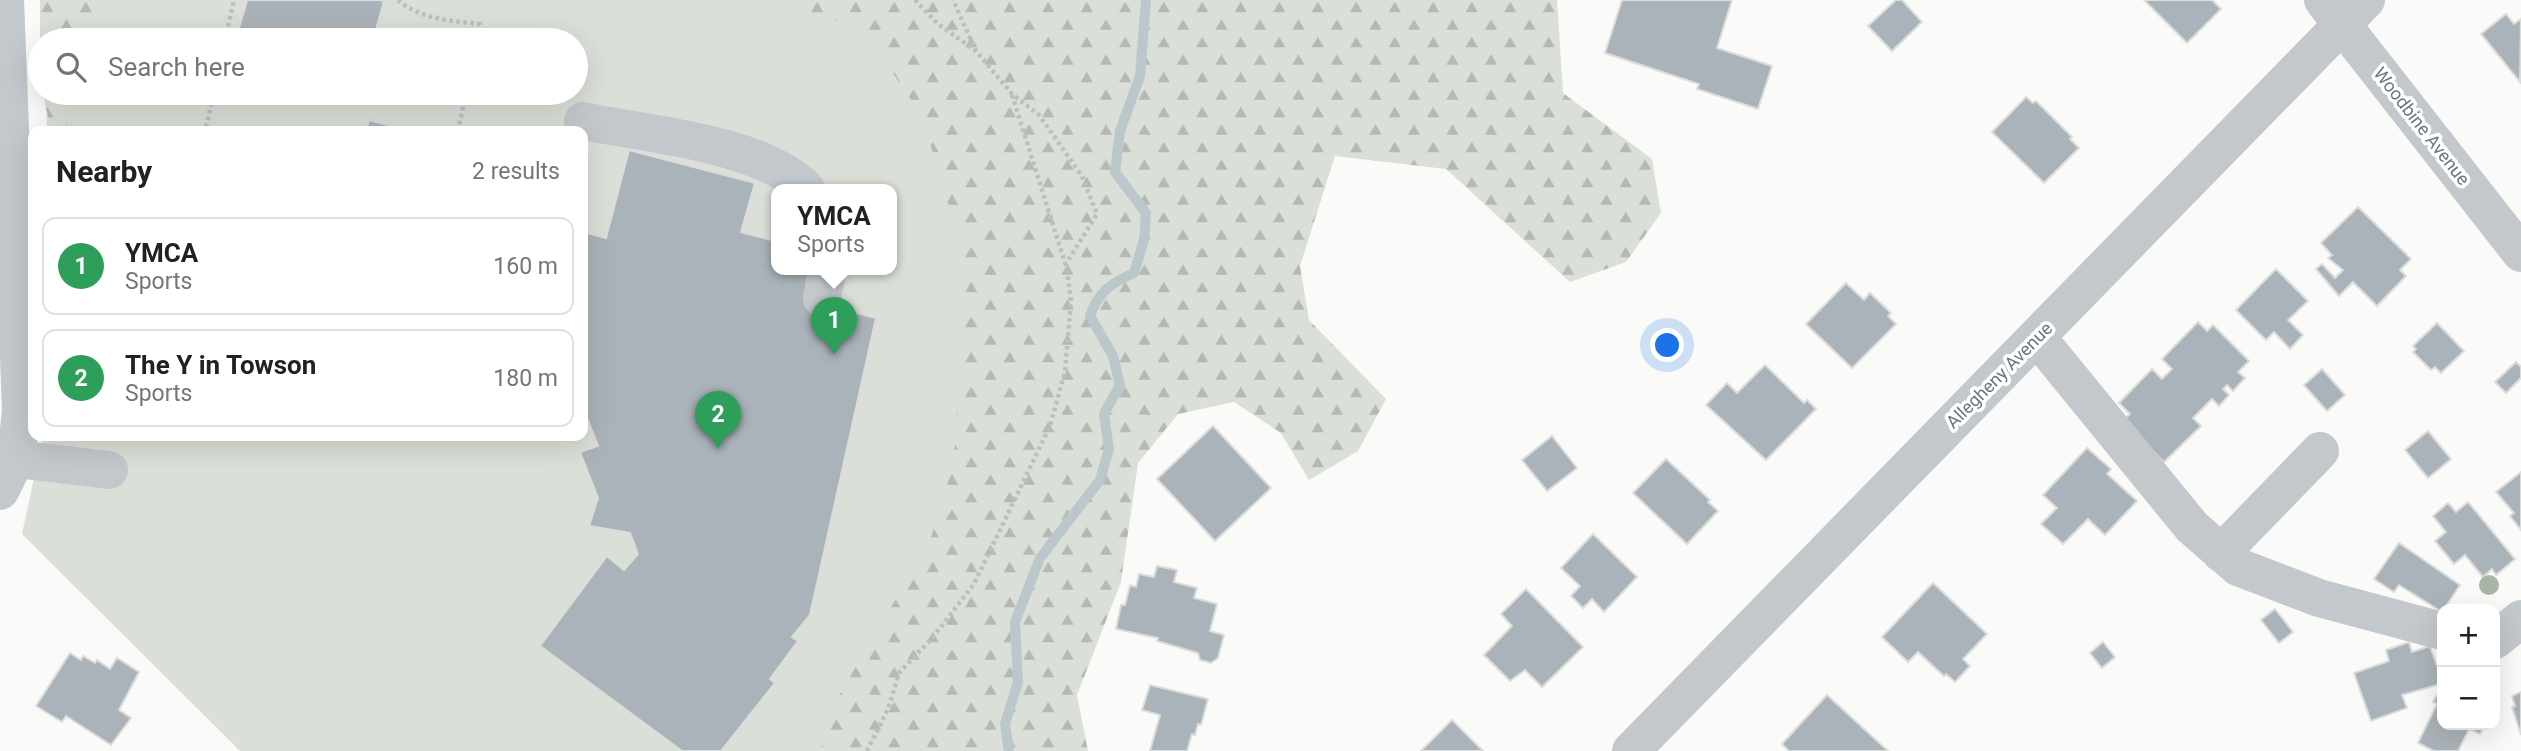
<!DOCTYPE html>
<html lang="en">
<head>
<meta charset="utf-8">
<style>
  :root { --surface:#fff; --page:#f6f6f6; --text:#202124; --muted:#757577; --line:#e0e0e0; --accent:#e4572e }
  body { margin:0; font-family:Roboto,sans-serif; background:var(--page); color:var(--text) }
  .controls { position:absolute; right:21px; bottom:21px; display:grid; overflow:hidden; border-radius:14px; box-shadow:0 7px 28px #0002 }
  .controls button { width:63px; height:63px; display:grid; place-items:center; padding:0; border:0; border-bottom:2px solid var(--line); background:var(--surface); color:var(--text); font:35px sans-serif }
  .you { position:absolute; left:1668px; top:346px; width:24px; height:24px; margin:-18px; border:5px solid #fff; border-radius:50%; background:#1a73e8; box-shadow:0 0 0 10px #1a73e833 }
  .badge { display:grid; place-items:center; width:46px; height:46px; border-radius:50%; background:var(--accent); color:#fff; font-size:23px; font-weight:700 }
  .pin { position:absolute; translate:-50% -58px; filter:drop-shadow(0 2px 4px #0008) }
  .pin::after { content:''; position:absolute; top:37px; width:24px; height:21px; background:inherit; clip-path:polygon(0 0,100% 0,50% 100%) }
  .popup { position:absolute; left:771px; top:184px; width:126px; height:91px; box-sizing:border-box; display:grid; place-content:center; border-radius:14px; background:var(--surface); filter:drop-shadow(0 2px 5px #0005); font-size:23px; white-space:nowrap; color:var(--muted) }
  .popup b { font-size:26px; color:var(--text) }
  .popup::after { content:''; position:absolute; left:50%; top:100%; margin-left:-14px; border:14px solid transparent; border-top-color:var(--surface) }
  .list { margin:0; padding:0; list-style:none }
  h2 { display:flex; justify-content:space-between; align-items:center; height:91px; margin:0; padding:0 28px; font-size:30px }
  h2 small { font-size:23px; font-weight:400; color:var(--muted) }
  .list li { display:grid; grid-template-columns:46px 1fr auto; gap:21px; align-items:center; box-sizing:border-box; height:98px; margin:0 14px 14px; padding:0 14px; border:2px solid var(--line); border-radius:14px }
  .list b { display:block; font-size:26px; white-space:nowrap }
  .list p { margin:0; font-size:23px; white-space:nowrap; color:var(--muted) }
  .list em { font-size:23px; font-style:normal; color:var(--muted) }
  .icon { flex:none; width:38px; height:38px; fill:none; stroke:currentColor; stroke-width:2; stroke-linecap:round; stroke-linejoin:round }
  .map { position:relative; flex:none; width:2521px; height:751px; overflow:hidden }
  .search { position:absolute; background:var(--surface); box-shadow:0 7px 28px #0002; left:28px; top:28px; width:560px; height:77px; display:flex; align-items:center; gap:18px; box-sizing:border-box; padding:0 24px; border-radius:38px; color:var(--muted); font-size:26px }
  .panel { position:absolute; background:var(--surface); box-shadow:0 7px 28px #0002; left:28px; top:126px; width:560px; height:315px; border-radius:14px }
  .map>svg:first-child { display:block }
  .green { fill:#dadfd7; fill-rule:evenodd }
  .forest { fill:url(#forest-firs) }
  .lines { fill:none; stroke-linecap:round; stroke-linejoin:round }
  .stream { stroke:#bbc7cb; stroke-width:10 }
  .building { fill:#aab3b9; stroke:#dcdcda; stroke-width:2 }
  .path { stroke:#bbbfc2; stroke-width:4.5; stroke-dasharray:3.5 3.5; stroke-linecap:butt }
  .minor { stroke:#c3c8cc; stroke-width:38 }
  .tree { fill:#aab4a7 }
  .labels { text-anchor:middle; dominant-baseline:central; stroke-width:7; stroke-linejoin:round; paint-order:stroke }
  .street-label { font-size:18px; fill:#657683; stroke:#fff }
</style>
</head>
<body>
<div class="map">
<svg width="2521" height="751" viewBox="0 0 2521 751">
  <defs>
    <pattern id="forest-firs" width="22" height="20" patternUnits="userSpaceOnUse" patternTransform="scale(1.75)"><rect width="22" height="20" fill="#dadfd7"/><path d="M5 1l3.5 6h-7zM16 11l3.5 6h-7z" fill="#b4b9b4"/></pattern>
  </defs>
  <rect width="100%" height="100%" fill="#fafaf8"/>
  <path class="green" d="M44,0H1113L885,751H240L22,534L43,436H583V131H47L46,93H576V40H45ZM776,189H892V269H776Z"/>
  <g class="forest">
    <path d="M40,0H94L88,40H40V70Z"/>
    <path d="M771,0H1557L1563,93L1652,159L1661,213L1626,262L1570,282L1446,169L1335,156L1300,266L1309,320L1386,399L1358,451L1309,480L1281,433L1234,402L1178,414L1138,463L1121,582L1077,695L1088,751H820L843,686L927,548L945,498L955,445L965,260L921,114L890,69L853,26Z"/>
    <path d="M43,93H81L67,131H51Z"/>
  </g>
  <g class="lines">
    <path class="stream" d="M1009,751L1005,724L1018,682L1015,622L1040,558L1100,480L1109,449L1104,414L1120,385L1113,356L1090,316C1098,292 1111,283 1134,273L1144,240L1146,213L1115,172L1120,131L1140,76L1146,0"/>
  </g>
  <g class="building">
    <path d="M247,0H380L384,1L373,40H255L237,35Z"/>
    <path d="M1622,0H1732L1717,48L1772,66L1758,109L1697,89L1699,84L1605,53Z"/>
    <path d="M1896,0H1902L1922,22L1892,51L1868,26Z"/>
    <path d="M2144,0H2212L2221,9L2187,43Z"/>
    <path d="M2506,14L2514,24L2521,19L2520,82L2481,34Z"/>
    <path d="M2026,97L2033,103L2036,101L2072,137L2070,139L2079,148L2044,183L1992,132Z"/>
    <path d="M369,120L399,128L398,131H366Z"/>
    <path d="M629,150L755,183L741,232L776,241V269H823L815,302L876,318L810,615L792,637L798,641L770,679L775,683L721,751H682L540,646L607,556L624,570L638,554L630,533L589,526L598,498L580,452L598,446L587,418L583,417V232L606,238Z"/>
    <path d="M2358,207L2411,259L2400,270L2406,276L2377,306L2353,282L2339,296L2316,269L2322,264L2335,278L2343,270L2328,258L2332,255L2321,243Z"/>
    <path d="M2276,269L2308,301L2288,320L2303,335L2290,349L2274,332L2266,340L2236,310Z"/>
    <path d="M1846,283L1864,300L1870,293L1891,313L1888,316L1896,324L1852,368L1806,324Z"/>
    <path d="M2198,322L2207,331L2213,325L2249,361L2238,372L2245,378L2233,391L2227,385L2223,389L2229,395L2219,406L2212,399L2193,418L2201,426L2164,462L2122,421L2130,414L2119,403L2152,369L2162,379L2172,369L2162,359Z"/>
    <path d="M2437,323L2464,351L2441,373L2435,367L2431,370L2413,352L2416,349L2413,346Z"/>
    <path d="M2516,362L2521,367V378L2506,393L2495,382Z"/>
    <path d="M1765,365L1804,403L1807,400L1816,409L1766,460L1706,405L1727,383L1737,393Z"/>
    <path d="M2322,369L2345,395L2327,411L2304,385Z"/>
    <path d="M1213,426L1271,488L1215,541L1157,479Z"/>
    <path d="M2428,431L2451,459L2428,478L2405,450Z"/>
    <path d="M1552,436L1577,468L1547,491L1522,460Z"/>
    <path d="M2087,448L2111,469L2107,474L2137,501L2105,535L2088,519L2063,544L2041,524L2057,508L2043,495Z"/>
    <path d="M1666,459L1710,500L1708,502L1718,511L1687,544L1633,493Z"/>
    <path d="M2521,472V530L2510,516L2514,513L2496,492Z"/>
    <path d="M2468,502L2515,559L2496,575L2492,569L2483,577L2465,555L2454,564L2435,541L2446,532L2433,516L2448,503L2456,512Z"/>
    <path d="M1593,534L1637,577L1604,612L1592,599L1583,608L1571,596L1580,586L1561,568Z"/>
    <path d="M2399,543L2460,585L2442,612L2399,585L2394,592L2374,579Z"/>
    <path d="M1157,566L1177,570L1174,582L1197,588L1194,598L1217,604L1210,631L1224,635L1218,658L1211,663L1200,660L1198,653L1157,641L1158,638L1116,629L1121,605H1125L1130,585L1136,587L1139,574L1154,577Z"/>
    <path d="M1933,583L1987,634L1963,659L1970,666L1955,682L1946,674L1944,676L1918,652L1908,662L1882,637Z"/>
    <path d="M1526,589L1583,647L1542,687L1525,670L1510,681L1484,655L1512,626L1501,614Z"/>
    <path d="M2275,609L2293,632L2279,643L2261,620Z"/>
    <path d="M2103,642L2115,657L2102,668L2090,653Z"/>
    <path d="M2409,642L2412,652L2430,646L2442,680L2441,684L2402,695L2407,708L2371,721L2354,673L2389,661L2386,650Z"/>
    <path d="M70,653L81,660L83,656L95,663L97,660L110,669L117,658L139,672L119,710L131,718L111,745L66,716L62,722L36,706Z"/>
    <path d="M1150,685L1208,699L1201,725L1198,724L1195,735L1192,734L1187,751H1150L1160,715L1142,710Z"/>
    <path d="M2441,688L2442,725H2485L2480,734L2469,729L2458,751H2434L2418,743L2437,704L2433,702Z"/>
    <path d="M2521,692V735L2512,707L2515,706L2512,696Z"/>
    <path d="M1827,695L1888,751H1789L1782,744Z"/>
    <path d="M1452,720L1483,751H1421Z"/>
  </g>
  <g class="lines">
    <g class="path">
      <path d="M398,0C419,19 452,21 480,24L477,40"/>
      <path d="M915,0L938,24L976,51"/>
      <path d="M225,40L234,0"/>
      <path d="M1012,95L1065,263"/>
      <path d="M206,127L214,93"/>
      <path d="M458,131L466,93"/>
      <path d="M867,751L888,709L899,673L933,637L974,584L1050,426L1065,371L1071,301L1066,264L1097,214L1082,176L1039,115L1012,94L976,51L953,0"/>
    </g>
    <g class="minor">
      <path d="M2323,0L2521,253"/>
      <path d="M583,121C646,134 761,143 806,189"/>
      <path d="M822,298L827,269"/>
      <path d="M2037,337L2192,527L2238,567L2319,598L2442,631"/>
      <path d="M16,459L109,470"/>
      <path d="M0,491L16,459L21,410L5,0"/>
      <path d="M2221,553L2320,451"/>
      <path d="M2495,640L2521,619"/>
      <path d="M1631,751L2366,0"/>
    </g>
  </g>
  <circle class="tree" cx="2489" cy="585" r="10"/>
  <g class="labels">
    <g class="street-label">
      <text transform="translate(2422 126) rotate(52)">Woodbine Avenue</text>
      <text transform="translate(1999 375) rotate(-45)">Allegheny Avenue</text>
    </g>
  </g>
</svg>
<div class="controls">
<button>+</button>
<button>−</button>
</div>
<div class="you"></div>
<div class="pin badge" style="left:834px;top:355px;background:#2e9e5b">1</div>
<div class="popup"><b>YMCA</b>Sports</div>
<div class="pin badge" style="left:718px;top:449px;background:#2e9e5b">2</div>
<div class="search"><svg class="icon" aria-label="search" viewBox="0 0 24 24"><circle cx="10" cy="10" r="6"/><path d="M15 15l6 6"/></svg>Search here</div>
<section class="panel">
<h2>Nearby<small>2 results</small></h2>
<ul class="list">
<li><span class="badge" style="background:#2e9e5b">1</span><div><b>YMCA</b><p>Sports</p></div><em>160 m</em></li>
<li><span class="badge" style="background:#2e9e5b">2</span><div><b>The Y in Towson</b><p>Sports</p></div><em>180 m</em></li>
</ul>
</section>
</div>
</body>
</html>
